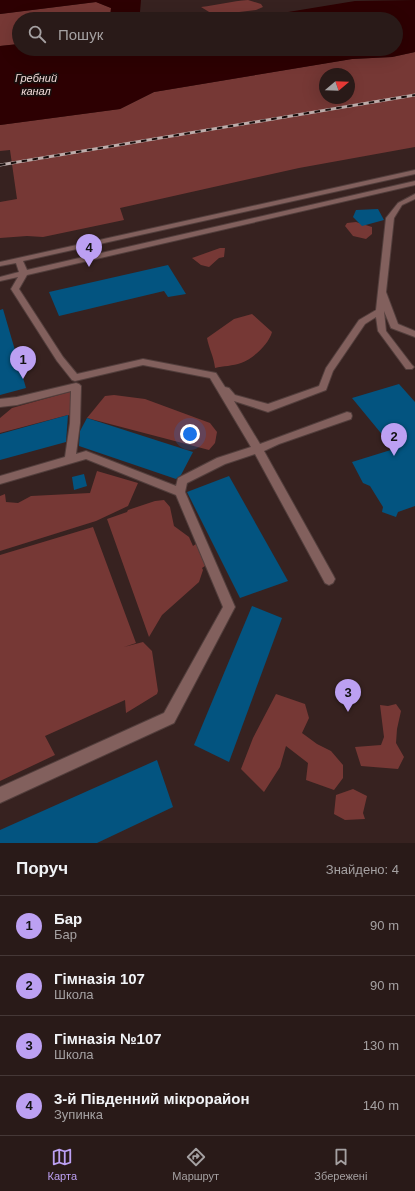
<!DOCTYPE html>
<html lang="uk">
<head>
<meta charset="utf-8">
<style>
  :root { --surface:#291a18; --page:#312321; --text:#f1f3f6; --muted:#a5a1a2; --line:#453837; --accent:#bca0f2 }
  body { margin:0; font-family:Helvetica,sans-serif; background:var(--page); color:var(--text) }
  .compass { position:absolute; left:319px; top:68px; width:36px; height:36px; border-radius:50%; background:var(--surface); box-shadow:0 4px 16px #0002; rotate:71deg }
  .you { position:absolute; left:190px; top:434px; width:14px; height:14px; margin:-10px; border:3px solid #fff; border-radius:50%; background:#1a73e8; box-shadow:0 0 0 6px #1a73e833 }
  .badge { display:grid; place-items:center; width:26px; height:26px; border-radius:50%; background:var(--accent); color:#111; font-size:13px; font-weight:700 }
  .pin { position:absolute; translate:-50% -33px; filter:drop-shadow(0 1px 2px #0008) }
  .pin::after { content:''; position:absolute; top:21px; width:14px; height:12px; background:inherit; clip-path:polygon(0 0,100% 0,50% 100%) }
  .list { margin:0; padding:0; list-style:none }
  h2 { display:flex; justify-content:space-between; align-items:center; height:52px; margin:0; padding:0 16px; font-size:17px }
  h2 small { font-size:13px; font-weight:400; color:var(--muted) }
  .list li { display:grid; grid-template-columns:26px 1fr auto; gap:12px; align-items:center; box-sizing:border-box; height:60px; padding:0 16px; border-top:1px solid var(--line) }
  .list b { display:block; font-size:15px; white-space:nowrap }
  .list p { margin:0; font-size:13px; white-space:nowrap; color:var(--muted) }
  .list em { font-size:13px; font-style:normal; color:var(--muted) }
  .icon { flex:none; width:22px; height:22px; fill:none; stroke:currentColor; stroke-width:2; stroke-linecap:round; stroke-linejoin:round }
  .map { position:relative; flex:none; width:415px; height:843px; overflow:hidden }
  .search { position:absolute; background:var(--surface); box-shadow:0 4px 16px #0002; left:12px; right:12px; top:12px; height:44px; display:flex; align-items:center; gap:10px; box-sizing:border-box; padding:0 14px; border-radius:22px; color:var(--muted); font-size:15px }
  .sheet { height:292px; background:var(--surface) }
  nav { display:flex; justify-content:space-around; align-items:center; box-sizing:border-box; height:56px; border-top:1px solid var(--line); background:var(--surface); font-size:11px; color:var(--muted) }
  nav a { display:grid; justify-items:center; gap:2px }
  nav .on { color:var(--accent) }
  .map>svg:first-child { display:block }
  .green { fill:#763835; fill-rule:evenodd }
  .water { fill:#2d0002 }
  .building { fill:#035480 }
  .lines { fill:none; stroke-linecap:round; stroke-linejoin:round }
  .minor-casing { stroke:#523e3c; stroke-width:2 }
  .minor { fill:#82605d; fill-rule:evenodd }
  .rail-casing { stroke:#bdadab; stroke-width:3 }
  .rail { stroke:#180e0d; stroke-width:2; stroke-dasharray:5.5; stroke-linecap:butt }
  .labels { text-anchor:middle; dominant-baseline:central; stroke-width:3.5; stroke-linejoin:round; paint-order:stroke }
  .far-water-label { font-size:11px; font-style:italic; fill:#f2dbd9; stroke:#180e0d }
</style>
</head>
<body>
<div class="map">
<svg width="415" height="843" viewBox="0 0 415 843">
  <rect width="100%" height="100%" fill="#372220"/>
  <g class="green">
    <path d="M248,0L261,4L263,7L256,10L214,15L201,7C217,5 232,1 248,0Z"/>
    <path d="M96,2L111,8L110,19H19V44L0,46V14Z"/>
    <path d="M415,52V147L299,168L120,208L124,220L43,237L27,236L0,238V202L17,199L10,150L0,151V125L120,109L154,92L352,59L392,57ZM325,74H349V98H325Z"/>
    <path d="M356,222L372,227V234L366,239L353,236L345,226L347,223Z"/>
    <path d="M220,248H225L224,257L219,258L209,267L201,265L192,258Z"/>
    <path d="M252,314L272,332C269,344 253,359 241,363C233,366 223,366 215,368C214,357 209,349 207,338L234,319Z"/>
    <path d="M73,391L79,420L68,415L0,433V418L12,408Z"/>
    <path d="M114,395L145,399L210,423L217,432L215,443L209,450L87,418L105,396Z"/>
    <path d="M97,471L138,483L128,506L96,521L0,551V496L5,494L6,502L18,503L31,496L90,493Z"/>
    <path d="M164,500L170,507L174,526L189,537L193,546L199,542L208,564L202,568L203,570L199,582L162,615L149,637L107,519L127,512L128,510L155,501Z"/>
    <path d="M93,527L136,643L124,647L143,642L152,651L158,691L157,694L126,713L125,700L45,736L55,755L0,781V555Z"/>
    <path d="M276,694L305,704L309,718L302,733L317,744L331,751L343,765V778L334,790L306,780L308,763L286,746L280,767L264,792L241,769L253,738Z"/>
    <path d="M396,704L401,711L397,729L396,743L404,757L398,769L361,766L355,747L381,745L384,737L380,705L388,706Z"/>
    <path d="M353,789L367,796L363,813L365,819L345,820L334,814L336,795Z"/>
  </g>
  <g class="water">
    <path d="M0,0H141L140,12L167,19H110L111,8L96,2L0,14Z"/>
    <path d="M415,0V52L392,57L352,59L154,92L120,109L0,125V46L19,44V49H396V19H213L245,13L288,12L355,1Z"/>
  </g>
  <g class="building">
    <path d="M378,209L384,220L362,226L353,217L356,210Z"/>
    <path d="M168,265L186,294L168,297L164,291L59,316L49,292Z"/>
    <path d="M3,309L26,388L0,395V310Z"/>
    <path d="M399,384L415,402V506L398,512L396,517L382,512L383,507L370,486L363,483L352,462L394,449L352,398Z"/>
    <path d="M68,415L66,442L0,460V434Z"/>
    <path d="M87,418L193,452L181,475L176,479L79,446L80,431Z"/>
    <path d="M84,474L87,486L74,490L72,477Z"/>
    <path d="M229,476L288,581L240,598L187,492Z"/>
    <path d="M252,606L282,618L229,762L194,745Z"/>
    <path d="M157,760L173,807L97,843H0V830Z"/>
  </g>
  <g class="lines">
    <g class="minor-casing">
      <path id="minor" d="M415,170V174L23,261L27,270L415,181V185L27,275L19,289L63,357L77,374L143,359L216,373L225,387L229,388L235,395L268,404L319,386L326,368L359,320L376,310L386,218L398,203L415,194V199L402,205L394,218L386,292L398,324L415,331V337L391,328L384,311L386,331L412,365L414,367L412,369H406L378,331L376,317L365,324L333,371L326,390L268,412L234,401L260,444L347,412L351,413L352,416L351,419L279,444L264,451L333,575L335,579L333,583L329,585L325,583L255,454L225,464L187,483L185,492L235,607L174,723L0,803V787L164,713L223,607L176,495L86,459L0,484V476L65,457L70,423L71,391L17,405L0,407V399L17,397L76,383L79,384L81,386L80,423L76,454L86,451L176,486L178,478L217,458L251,447L210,378L143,365L75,381L72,380L57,361L11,289L18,277L0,281V277L19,272L16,263L0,266V262Z"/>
    </g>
    <use href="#minor" class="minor"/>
    <g class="rail-casing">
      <path id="rail" d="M0,165L415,95"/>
    </g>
    <use href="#rail" class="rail"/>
  </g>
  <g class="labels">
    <g class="far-water-label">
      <text x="36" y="78">Гребний<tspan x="36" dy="13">канал</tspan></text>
    </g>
  </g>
</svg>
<svg class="compass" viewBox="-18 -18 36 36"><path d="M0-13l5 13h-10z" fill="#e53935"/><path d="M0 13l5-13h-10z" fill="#a5a1a2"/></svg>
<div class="you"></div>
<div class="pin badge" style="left:23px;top:379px">1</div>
<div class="pin badge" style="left:394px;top:456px">2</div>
<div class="pin badge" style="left:348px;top:712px">3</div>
<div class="pin badge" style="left:89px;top:267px">4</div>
<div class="search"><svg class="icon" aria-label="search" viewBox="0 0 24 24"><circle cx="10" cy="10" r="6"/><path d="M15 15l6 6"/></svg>Пошук</div>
</div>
<section class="sheet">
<h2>Поруч<small>Знайдено: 4</small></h2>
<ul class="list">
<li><span class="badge">1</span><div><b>Бар</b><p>Бар</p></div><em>90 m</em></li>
<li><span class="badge">2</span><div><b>Гімназія 107</b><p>Школа</p></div><em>90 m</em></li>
<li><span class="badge">3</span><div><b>Гімназія №107</b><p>Школа</p></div><em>130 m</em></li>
<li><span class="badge">4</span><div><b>3-й Південний мікрорайон</b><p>Зупинка</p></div><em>140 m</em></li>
</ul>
</section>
<nav>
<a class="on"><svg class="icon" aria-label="map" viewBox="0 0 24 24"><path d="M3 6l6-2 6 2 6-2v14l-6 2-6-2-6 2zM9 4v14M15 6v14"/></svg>Карта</a>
<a><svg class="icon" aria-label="directions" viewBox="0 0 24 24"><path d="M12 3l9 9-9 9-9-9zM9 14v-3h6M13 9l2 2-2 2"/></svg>Маршрут</a>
<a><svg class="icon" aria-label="saved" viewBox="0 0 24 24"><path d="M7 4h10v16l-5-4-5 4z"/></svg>Збережені</a>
</nav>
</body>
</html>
